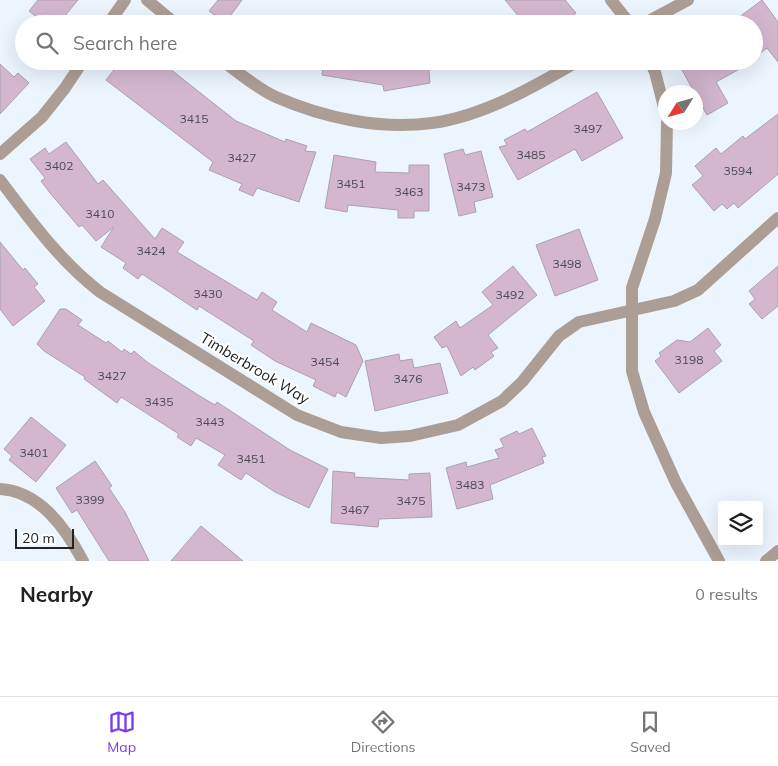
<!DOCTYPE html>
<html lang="en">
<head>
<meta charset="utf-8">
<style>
  :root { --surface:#fff; --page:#f6f6f6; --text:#202124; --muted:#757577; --line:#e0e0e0; --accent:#7c3aed }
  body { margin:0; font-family:Mulish,sans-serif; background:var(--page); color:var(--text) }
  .controls { position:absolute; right:15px; bottom:15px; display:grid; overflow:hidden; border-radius:5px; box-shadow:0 5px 20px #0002 }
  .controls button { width:45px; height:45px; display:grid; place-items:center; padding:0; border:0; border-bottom:1px solid var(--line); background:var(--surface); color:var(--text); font:25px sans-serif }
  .compass { position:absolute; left:658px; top:85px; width:45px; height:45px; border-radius:50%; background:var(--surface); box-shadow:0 5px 20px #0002; rotate:233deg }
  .scale { position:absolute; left:15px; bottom:12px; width:59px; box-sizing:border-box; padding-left:5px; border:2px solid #202427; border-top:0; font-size:14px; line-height:18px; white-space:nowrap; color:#202427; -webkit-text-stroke:4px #fff; paint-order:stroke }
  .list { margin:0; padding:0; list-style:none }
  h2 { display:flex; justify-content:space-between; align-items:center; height:65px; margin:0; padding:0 20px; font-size:21px }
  h2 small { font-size:16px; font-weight:400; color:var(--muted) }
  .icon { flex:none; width:28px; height:28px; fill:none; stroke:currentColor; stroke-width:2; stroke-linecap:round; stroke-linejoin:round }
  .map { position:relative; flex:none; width:778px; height:561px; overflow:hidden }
  .search { position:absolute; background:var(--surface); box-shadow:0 5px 20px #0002; left:15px; right:15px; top:15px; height:55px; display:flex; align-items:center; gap:12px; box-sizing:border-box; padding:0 18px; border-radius:28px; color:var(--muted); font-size:19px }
  .sheet { height:135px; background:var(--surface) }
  nav { display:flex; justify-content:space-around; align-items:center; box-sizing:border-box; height:70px; border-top:1px solid var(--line); background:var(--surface); font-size:14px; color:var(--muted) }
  nav a { display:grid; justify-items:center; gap:2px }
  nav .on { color:var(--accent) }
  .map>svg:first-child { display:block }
  .building { fill:#d4b7cf; stroke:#aba2a9 }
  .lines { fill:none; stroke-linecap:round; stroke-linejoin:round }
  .minor { stroke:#ac9e95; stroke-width:12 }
  .labels { text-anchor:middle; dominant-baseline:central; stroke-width:4.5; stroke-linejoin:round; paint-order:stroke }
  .number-label { font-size:12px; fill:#4d4951 }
  .street-label { font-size:15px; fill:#202427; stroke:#fff }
</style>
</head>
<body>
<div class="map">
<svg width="778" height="561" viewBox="0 0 778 561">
  <rect width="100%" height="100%" fill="#ecf5fe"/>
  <g class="building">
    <path d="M38,0H78L58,24H45L29,11Z"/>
    <path d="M218,0H242L225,23L209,11Z"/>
    <path d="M505,0H565L576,13L562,24H525Z"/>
    <path d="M762,0L778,22V62L767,48L754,58V24H730Z"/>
    <path d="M121,61H160L236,121L285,142L286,139L307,146L305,151L316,152L299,202L257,188L253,196L239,190L242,184L209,170L213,162L106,80Z"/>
    <path d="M324,61H428L430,83L384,91L383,85L322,75Z"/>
    <path d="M677,61H754L716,82L728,103L707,115Z"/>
    <path d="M0,64L14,77L18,73L29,83L0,114Z"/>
    <path d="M597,92L623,138L582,161L575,149L518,180L499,147L507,145L504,140L525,129L527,132Z"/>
    <path d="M778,114V174L738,208L734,203L727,209L722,204L714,211L692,185L703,176L695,166L716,148L721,154L743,136L745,139Z"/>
    <path d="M66,142L98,184L103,180L155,239L162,228L184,242L177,252L257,300L262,292L277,302L272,310L307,332L311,323L356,345L363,361L346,397L337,392L335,397L313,386L316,380L275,361L251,345L254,341L199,306L197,310L142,274L138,279L123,268L126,263L101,247L114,227L96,241L82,225L79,227L50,193L41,181L45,178L30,159L45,148L49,154Z"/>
    <path d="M463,149L465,155L481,151L493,197L474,202L476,212L459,216L444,154Z"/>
    <path d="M334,155L376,162L375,172L409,173V165H429V211H414V218H398V210L348,205L347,212L325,208Z"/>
    <path d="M579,229L598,280L555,296L536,245Z"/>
    <path d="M0,242L23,270L25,268L38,284L34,287L45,301L13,326L0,309Z"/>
    <path d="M513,266L537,295L488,335L498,348L491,352L494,356L475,370L473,367L461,376L447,346L442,348L434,337L456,321L460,328L493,305L482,292Z"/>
    <path d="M778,266V306L762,319L749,304L755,299L749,291Z"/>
    <path d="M60,309H66L82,320L78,325L106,343L108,341L122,352L124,349L131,354L134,351L147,362L198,395L215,405L217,402L290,450L328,469L309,508L275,492L246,473L241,480L218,465L225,455L196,438L191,446L177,437L179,434L121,397L117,403L84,379L85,377L44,351L37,344Z"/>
    <path d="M708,328L721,345L714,351L722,361L679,393L655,361L661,356L659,353L677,340L690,342Z"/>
    <path d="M399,354L400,361L412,359L414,368L440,363L448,393L375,411L365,361Z"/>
    <path d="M31,417L66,445L36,482L9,460L12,456L4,449Z"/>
    <path d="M532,428L546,456L542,457L544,463L490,485L493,499L457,509L446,468L466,462L467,467L499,458L495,450L504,447L500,439L517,431L519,434Z"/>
    <path d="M95,461L112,486L109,488L125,512L149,561H109L77,510L72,513L56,488Z"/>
    <path d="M333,471L355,473L354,477L409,480V474L430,473L432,517L379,519L378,527L331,523Z"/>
    <path d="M201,526L243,561H171Z"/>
  </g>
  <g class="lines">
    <g class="minor">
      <path d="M147,0L176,24"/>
      <path d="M611,0L630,24"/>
      <path d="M108,24L125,0"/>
      <path d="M643,24L688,0"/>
      <path d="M223,61C239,73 258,89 276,97C324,118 380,130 432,123C483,116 534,87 578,61"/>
      <path d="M650,61L655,72L666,115"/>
      <path d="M667,122L666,173L655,219L632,288V371L644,412L676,483L719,561"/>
      <path d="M0,154L42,117L65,88L83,61"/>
      <path d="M0,180C31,221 59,260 100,292L297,415L341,432L381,438L410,436L458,425L502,401L522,382L559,336L579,322L674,301L698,290L778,218"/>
      <path d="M0,489C40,491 66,529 83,561"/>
      <path d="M766,561L778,551"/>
    </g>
  </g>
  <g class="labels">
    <g class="number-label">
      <text x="194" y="118">3415</text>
      <text x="588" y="128">3497</text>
      <text x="531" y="154">3485</text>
      <text x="242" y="157">3427</text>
      <text x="59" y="165">3402</text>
      <text x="738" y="170">3594</text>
      <text x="351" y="183">3451</text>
      <text x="471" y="186">3473</text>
      <text x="409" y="191">3463</text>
      <text x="100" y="213">3410</text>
      <text x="151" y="250">3424</text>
      <text x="567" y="263">3498</text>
      <text x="208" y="293">3430</text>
      <text x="510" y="294">3492</text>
      <text x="689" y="359">3198</text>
      <text x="325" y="361">3454</text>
      <text x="112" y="375">3427</text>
      <text x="408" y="378">3476</text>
      <text x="159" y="401">3435</text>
      <text x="210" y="421">3443</text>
      <text x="34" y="452">3401</text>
      <text x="251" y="458">3451</text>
      <text x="470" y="484">3483</text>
      <text x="90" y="499">3399</text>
      <text x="411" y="500">3475</text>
      <text x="355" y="509">3467</text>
    </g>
    <g class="street-label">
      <text transform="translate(255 368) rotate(31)">Timberbrook Way</text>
    </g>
  </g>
</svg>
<div class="controls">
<button><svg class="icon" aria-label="layers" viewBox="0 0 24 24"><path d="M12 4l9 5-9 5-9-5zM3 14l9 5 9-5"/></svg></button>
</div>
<svg class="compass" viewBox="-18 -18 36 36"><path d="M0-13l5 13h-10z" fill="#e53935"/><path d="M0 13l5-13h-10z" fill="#757577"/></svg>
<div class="scale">20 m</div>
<div class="search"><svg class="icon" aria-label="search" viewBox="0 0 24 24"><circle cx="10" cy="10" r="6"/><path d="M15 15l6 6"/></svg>Search here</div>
</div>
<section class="sheet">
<h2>Nearby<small>0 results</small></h2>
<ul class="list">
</ul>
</section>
<nav>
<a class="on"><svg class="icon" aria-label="map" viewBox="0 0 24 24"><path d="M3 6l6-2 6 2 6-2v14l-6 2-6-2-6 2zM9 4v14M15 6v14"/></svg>Map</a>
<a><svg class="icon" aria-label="directions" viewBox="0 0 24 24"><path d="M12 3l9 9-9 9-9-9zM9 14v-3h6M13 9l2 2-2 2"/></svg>Directions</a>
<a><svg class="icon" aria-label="saved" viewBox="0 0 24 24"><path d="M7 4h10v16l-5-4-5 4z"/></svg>Saved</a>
</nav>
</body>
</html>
